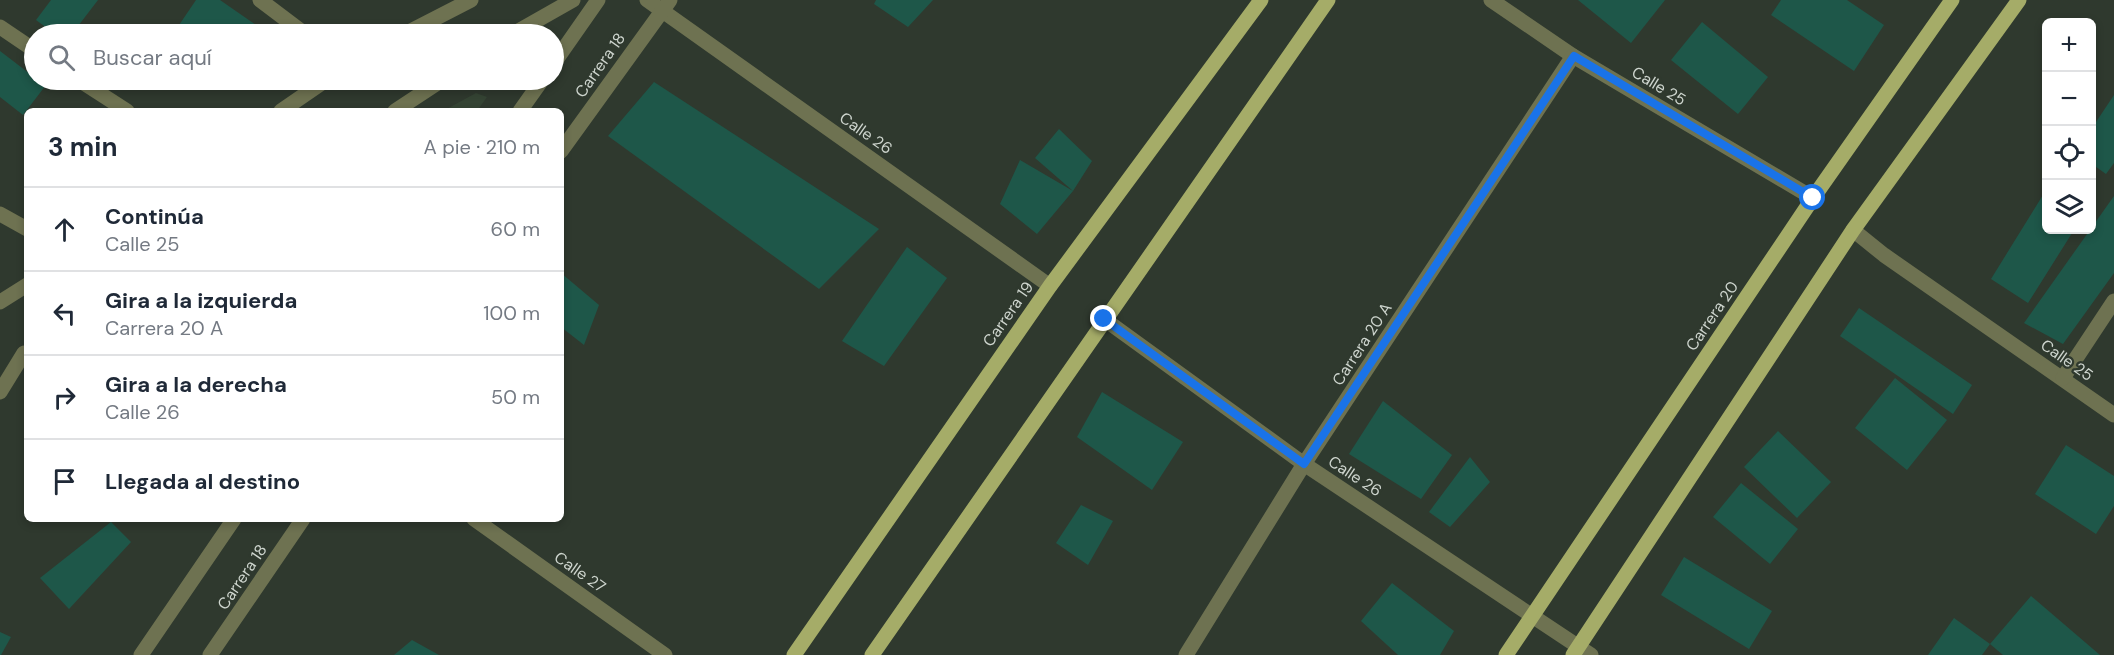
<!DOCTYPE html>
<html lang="es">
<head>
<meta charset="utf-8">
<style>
  :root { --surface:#fff; --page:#f2f2f3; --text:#1f2937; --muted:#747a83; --line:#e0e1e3 }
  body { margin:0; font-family:"DM Sans",sans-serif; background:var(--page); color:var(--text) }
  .controls { position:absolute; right:18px; top:18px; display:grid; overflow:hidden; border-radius:9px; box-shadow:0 3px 9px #0003 }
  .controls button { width:54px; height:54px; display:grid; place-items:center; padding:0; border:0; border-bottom:2px solid var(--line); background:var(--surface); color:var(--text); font:30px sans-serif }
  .stop { position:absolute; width:18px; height:18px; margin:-14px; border:4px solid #1a73e8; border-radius:50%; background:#fff }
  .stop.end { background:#1a73e8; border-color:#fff; box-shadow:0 2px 6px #0008 }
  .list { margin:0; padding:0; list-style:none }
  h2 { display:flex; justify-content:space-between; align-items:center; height:78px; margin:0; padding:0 24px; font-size:26px }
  h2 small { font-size:20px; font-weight:400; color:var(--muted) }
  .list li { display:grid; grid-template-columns:39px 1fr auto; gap:18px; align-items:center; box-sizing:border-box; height:84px; padding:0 24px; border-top:2px solid var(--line) }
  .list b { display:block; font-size:22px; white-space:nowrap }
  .list p { margin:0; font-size:20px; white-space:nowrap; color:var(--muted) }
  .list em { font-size:20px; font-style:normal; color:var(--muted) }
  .icon { flex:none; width:33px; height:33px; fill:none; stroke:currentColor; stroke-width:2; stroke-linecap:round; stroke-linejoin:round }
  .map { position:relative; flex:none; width:2114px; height:655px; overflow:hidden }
  .search { position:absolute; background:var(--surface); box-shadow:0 3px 9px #0003; left:24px; top:24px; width:540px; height:66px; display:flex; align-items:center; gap:15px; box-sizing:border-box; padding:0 21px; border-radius:33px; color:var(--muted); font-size:22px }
  .panel { position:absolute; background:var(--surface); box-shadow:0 3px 9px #0003; left:24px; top:108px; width:540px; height:414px; border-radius:9px }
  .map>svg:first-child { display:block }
  .built { fill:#354434 }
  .building { fill:#1e5749 }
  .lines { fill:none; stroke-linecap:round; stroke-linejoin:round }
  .minor { stroke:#6e7251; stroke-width:15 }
  .major { stroke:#a5ac68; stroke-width:15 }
  .route { stroke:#1a73e8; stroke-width:8 }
  .labels { text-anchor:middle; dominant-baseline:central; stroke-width:4.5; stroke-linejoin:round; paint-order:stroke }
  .street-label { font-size:16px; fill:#ced5ce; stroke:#2f392e }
</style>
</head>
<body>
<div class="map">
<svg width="2114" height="655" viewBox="0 0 2114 655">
  <rect width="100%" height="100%" fill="#2f392e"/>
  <path class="built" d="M476,93L487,97L477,111H443Z"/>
  <g class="building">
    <path d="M51,0H98L72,34H55L36,20Z"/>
    <path d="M196,0H220L256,25L250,34H173Z"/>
    <path d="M876,0H933L908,27L874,4Z"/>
    <path d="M1578,0H1665L1631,43Z"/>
    <path d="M1781,0H1847L1884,25L1854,71L1771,15Z"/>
    <path d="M1702,22L1768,77L1738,114L1671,60Z"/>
    <path d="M0,51L34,77V80L46,85L23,115L0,97Z"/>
    <path d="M654,82L879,229L819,289L608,136Z"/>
    <path d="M2114,95V163L2106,174L2092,164V128Z"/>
    <path d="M1059,129L1092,161L1073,191L1037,234L1000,204L1020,160L1073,191L1035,158Z"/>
    <path d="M2046,190V230H2074L2028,303L1991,279Z"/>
    <path d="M2114,196V273L2063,344L2024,323Z"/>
    <path d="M907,247L947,278L884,366L842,341Z"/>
    <path d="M561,273L599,305L584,345L561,327Z"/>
    <path d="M1859,308L1972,385L1953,414L1840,336Z"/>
    <path d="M1895,378L1947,420L1907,470L1855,428Z"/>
    <path d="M1102,392L1183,442L1152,490L1077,437Z"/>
    <path d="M1383,401L1452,455L1421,499L1349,454Z"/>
    <path d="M1778,431L1831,482L1797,518L1744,467Z"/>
    <path d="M2066,445L2114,476V506L2096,534L2035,494Z"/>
    <path d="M1470,457L1490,482L1450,527L1429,512Z"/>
    <path d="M1741,483L1798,529L1770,564L1713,517Z"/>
    <path d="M1081,505L1113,521L1088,565L1056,543Z"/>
    <path d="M111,522L131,542L69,609L40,578Z"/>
    <path d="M1684,557L1772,611L1749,649L1661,595Z"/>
    <path d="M1392,583L1454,631L1440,655H1398L1361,621Z"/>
    <path d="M2031,596L2100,655H2003L1990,644Z"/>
    <path d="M1954,618L1990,644L1982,655H1928Z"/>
    <path d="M0,632L11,637L1,655H0Z"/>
    <path d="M412,640L439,655H394Z"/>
  </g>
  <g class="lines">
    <g class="minor">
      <path d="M260,0L305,34"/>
      <path d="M647,0L1050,286"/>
      <path d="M1491,0L1573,56L1813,198"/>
      <path d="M0,27L34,50"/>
      <path d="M405,34L471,0"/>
      <path d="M513,34L573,0"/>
      <path d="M554,63L598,0"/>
      <path d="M79,80L127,111"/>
      <path d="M281,111L326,80"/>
      <path d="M395,111L442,80"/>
      <path d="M520,111L542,80"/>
      <path d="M561,151L670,0"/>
      <path d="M0,214L27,229"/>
      <path d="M1853,230L1884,255L2114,415"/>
      <path d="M0,302L27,285"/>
      <path d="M1104,319L1304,464L1591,655"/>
      <path d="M2063,378L2114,301"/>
      <path d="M0,392L24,353"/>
      <path d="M474,519L665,655"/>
      <path d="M141,655L234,519"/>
      <path d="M210,655L303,519"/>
      <path d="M1186,655L1304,464L1573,56"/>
    </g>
    <g class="major">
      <path d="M794,655L1050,286L1261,0"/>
      <path d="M872,655L1328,0"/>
      <path d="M1506,655L1813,198L1952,0"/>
      <path d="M1573,655L1853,230L2019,0"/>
    </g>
  </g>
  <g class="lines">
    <path class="route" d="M1104,319L1304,464L1574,56L1813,198"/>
  </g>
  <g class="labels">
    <g class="street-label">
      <text transform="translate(600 65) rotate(-55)">Carrera 18</text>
      <text transform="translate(1659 86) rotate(31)">Calle 25</text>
      <text transform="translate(866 133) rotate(35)">Calle 26</text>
      <text transform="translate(1008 314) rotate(-55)">Carrera 19</text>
      <text transform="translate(1712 316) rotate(-56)">Carrera 20</text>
      <text transform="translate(1362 344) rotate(-57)">Carrera 20 A</text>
      <text transform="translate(2067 360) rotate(35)">Calle 25</text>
      <text transform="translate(1355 476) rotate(33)">Calle 26</text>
      <text transform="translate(580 572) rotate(35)">Calle 27</text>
      <text transform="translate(242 577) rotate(-56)">Carrera 18</text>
    </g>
  </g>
</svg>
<div class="controls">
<button>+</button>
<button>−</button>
<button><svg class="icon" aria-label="locate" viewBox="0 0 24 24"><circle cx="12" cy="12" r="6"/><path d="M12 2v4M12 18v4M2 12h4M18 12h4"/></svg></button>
<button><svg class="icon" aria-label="layers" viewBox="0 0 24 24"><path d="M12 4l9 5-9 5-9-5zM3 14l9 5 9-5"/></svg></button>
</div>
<div class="stop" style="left:1813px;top:198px"></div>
<div class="stop end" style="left:1104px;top:319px"></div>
<div class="search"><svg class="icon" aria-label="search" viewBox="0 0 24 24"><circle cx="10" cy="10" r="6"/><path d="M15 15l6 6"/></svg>Buscar aquí</div>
<section class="panel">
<h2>3 min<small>A pie · 210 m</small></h2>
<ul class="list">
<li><svg class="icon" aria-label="ahead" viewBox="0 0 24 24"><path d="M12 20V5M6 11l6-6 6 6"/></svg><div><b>Continúa</b><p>Calle 25</p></div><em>60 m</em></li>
<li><svg class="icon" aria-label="left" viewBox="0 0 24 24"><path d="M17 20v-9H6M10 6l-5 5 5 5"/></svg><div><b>Gira a la izquierda</b><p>Carrera 20 A</p></div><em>100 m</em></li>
<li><svg class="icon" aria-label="right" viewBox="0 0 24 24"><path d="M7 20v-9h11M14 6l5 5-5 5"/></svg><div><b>Gira a la derecha</b><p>Calle 26</p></div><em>50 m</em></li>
<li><svg class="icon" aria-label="arrive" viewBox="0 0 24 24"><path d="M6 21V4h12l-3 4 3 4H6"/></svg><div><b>Llegada al destino</b></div></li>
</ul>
</section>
</div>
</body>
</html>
